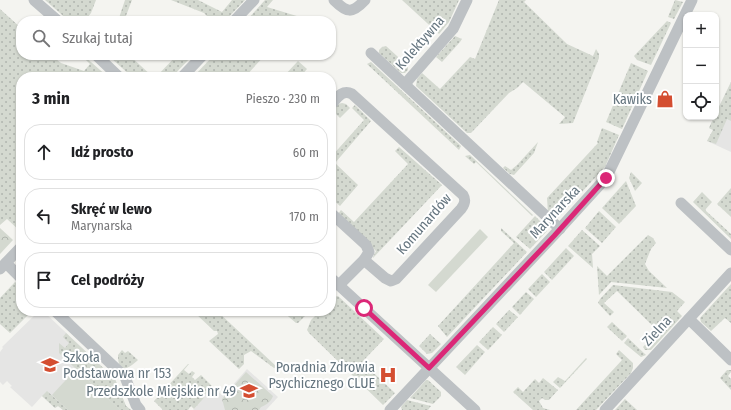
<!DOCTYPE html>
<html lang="pl">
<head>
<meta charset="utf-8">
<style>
  :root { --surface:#fff; --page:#f6f6f6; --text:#202124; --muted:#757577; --line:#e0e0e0 }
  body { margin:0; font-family:"Fira Sans Condensed",sans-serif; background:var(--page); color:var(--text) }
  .controls { position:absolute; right:12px; top:12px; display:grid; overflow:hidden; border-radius:8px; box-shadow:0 1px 3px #0004 }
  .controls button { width:36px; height:36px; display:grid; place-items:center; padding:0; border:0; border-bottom:1px solid var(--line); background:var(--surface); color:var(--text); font:20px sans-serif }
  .stop { position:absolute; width:12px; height:12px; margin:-9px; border:3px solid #db2777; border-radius:50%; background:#fff }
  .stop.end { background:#db2777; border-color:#fff; box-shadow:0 1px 4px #0008 }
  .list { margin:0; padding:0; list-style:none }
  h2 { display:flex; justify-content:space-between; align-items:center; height:52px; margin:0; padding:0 16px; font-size:17px }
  h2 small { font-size:13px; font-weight:400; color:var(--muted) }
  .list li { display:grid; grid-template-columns:26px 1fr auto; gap:12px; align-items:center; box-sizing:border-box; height:56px; margin:0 8px 8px; padding:0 8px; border:1px solid var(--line); border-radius:16px }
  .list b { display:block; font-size:15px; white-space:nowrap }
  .list p { margin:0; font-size:13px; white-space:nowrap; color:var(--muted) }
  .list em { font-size:13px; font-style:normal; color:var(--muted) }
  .icon { flex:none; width:22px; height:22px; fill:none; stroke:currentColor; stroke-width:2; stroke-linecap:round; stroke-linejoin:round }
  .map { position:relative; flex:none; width:731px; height:410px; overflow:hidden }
  .search { position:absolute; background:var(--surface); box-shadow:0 1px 3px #0004; left:16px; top:16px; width:320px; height:44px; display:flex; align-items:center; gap:10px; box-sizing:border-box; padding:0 14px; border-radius:16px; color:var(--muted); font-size:15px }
  .panel { position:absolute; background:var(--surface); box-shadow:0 1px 3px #0004; left:16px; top:72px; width:320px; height:244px; border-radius:16px }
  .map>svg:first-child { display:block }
  .built { fill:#e5e5e4 }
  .grass { fill:url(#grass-dots) }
  .forest { fill:url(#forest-crowns) }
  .garden { fill:#d4d9d0 }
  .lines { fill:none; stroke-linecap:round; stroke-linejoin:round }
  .minor { stroke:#bdc1c4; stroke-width:11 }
  .route { stroke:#db2777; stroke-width:5 }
  .labels { text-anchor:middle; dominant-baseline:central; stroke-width:4; stroke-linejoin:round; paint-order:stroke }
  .street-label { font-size:14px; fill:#65757f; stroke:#fff }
  .poi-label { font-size:14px; fill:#65757f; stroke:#fff; text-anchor:end }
</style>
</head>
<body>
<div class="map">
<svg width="731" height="410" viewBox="0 0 731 410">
  <defs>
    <pattern id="grass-dots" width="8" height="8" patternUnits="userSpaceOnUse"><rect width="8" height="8" fill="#d4d9d0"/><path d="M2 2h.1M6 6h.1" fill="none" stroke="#b0b5ae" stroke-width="1.8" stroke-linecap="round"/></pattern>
    <pattern id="forest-crowns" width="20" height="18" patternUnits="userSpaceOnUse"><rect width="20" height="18" fill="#d4d9d0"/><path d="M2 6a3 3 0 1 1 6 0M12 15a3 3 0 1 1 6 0" fill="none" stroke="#b0b5ae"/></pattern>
  </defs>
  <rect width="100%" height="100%" fill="#f4f4f0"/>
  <g class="built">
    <path d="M731,82V152L707,141L713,130L709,128L714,117H716V113Z"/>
    <path d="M39,311H43L115,379L126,406L131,410H63L58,406L55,408L42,396L32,407L10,387L12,386L7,381L3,385L0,382V352L3,348L2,347Z"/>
    <path d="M247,369L278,397L266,410H193L204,398L202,397L212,386L223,396Z"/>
  </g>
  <g class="grass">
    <path d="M45,0H96L91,13L85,21H69Z"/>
    <path d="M125,0H132L124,21H118Z"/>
    <path d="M171,0H198L222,12L232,0H245L225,21H209L210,19L204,13Z"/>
    <path d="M265,0H273L267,7L310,20L246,21Z"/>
    <path d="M402,0H459L449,22L439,34Z"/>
    <path d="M499,0H526L524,2L567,44L593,56L596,49L599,54V58L573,123L559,124L565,117L523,82L517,88L509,93L471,133H467L416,86L417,79L422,73L440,89L470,57L475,59Z"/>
    <path d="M675,0L683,2L674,19L668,17Z"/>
    <path d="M0,9L21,28V55H51L61,63L84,71L90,64L81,55H83L108,77H21V232L7,219L0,225Z"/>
    <path d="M667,21L671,23L651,65L637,60L634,56Z"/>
    <path d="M455,36L462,39L460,42L442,62L436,57Z"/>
    <path d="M386,46L408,66V70L405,73H401L379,53V50L382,47Z"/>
    <path d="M112,55H129L153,77H132L111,58Z"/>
    <path d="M177,55H193L172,77H156Z"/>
    <path d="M214,55H265L245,77H193Z"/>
    <path d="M298,61L307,69L300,77H283Z"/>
    <path d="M371,62L461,146L459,150L367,64Z"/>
    <path d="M631,63L648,71L622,129L606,122Z"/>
    <path d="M731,82V121L727,119L716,144L707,141L713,130L709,128L714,117H716V113Z"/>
    <path d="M342,103L346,104L350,108L340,118L332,110L338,104Z"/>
    <path d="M355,105L371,121L335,163L358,185L340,206L331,198V157L364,120L352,108Z"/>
    <path d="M602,128L619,135L605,167L557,219L548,213L547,198L598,143L597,142Z"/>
    <path d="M538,142L534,153L514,175L510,174L503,168L505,166L511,170L517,165Z"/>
    <path d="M399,147L442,185L373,258V257L376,251L337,215L341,210L354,222L408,164L395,151Z"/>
    <path d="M470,155L533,215L532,216L476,162L474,164L465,156Z"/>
    <path d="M631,172L642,183L635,191L629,178Z"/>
    <path d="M626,181L636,206L619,224L602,208Z"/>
    <path d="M731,188V217L717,204Z"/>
    <path d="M702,192L712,202L705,210L731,234V239L693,202Z"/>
    <path d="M599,211L616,227L602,243L585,228Z"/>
    <path d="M535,216L545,226L547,231L530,249L516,237Z"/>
    <path d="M501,228L527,252L447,337L438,326L514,243L501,231Z"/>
    <path d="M582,230L600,246L592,254L593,268L568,246Z"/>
    <path d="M648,235L653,238L656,243L651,249L645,264L649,271L667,288L611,282L599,295L597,266L607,276Z"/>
    <path d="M566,248L574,256L552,280L544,272Z"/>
    <path d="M542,274L550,282L536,297L528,289Z"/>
    <path d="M15,282L21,287V311H32L10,333L0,324V298Z"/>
    <path d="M731,284V323L725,318L711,331L701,322L700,318Z"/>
    <path d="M613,285L672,292L685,302L677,311L682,316L651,350H645L643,347L658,331L617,291L604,303L614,312L610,316L598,303L600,299Z"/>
    <path d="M526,292L534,299L520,315L512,307Z"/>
    <path d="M338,296L384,339L362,362L395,393L383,405L309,333L307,330L311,320L320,311H331V300L334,297Z"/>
    <path d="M509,310L518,317L504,332L496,324Z"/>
    <path d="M195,311H217L277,367L274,368L251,351L244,355V364L239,369L209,341L218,334L217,331H214L194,312Z"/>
    <path d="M282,311H310L298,323H296Z"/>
    <path d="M612,322L627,336L622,341L607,327Z"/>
    <path d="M493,327L502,335L488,350L479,342Z"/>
    <path d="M66,333L115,379L126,406L131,410H120L59,353V343L65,348L69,343L63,337Z"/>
    <path d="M430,334L441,344L432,353L427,354L419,346Z"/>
    <path d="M628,338L646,355L641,357L624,343Z"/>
    <path d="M477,345L485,352L465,375L456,367Z"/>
    <path d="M122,350L125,353L128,351L138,360C128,369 118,375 118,355Z"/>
    <path d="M619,350L633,363V368L631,373L596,410H576L622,360L616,354Z"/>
    <path d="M586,358L587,359L560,388L553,382L558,377L565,381Z"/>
    <path d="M188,364H189L184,370L189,374L192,371L195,373L192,377L195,380L201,375L212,386L203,397L204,398L194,409L191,406L188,410H163L154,401Z"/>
    <path d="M727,370H731V372L728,376L731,379V390L720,378Z"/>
    <path d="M543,378L558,390L549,400H545L542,398L539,401L543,408L550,410H533L513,392L518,387L523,392L535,379L539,383Z"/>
    <path d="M426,380H428L441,392V396L433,404L410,398Z"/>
    <path d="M47,391L68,410H63L58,406L55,408L42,396Z"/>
    <path d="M625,399L637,410H615Z"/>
    <path d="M407,400L431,406L428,410H402L401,407Z"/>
  </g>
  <g class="forest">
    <path d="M0,228L13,240L0,254Z"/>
    <path d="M246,372L273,396C271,402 266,405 261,407L259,410H225L222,399Z"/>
  </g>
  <g class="garden">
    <path d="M480,229L488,237L436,292L428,285Z"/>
    <path d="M76,369L120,410H68L52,395Z"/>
  </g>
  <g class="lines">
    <g class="minor">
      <path d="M34,0L58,21"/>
      <path d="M334,0C347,13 352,14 365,0"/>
      <path d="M234,21L254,0"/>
      <path d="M371,53L560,229"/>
      <path d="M96,55L119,77"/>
      <path d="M182,77L203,55"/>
      <path d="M405,84L453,29L467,0"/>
      <path d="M331,105C337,98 342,89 352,94L463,195C466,200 465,204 461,209L396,279L391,281L385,278L364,260"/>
      <path d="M681,203L731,250"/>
      <path d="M331,213L366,245L369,252L364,260L339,285"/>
      <path d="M6,263L21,278"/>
      <path d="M0,269L21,247"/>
      <path d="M331,278L475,410"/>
      <path d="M55,311L125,377L136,405L140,410"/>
      <path d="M689,319L731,360"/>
      <path d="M390,410L554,235L606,178L692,0"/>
      <path d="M605,410L731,273"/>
    </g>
  </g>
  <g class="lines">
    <path class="route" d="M364,308L429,368L554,236L606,178"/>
  </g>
  <defs>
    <g id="shop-bare" transform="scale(1.38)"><path d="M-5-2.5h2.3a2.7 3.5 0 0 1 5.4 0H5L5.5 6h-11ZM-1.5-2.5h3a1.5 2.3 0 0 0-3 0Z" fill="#d44e31" stroke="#fff" stroke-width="2.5" paint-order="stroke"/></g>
    <g id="school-bare" transform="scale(1.38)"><path d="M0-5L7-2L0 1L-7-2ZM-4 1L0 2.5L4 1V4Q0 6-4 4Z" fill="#d44e31" stroke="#fff" stroke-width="2.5" paint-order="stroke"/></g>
    <g id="hospital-bare" transform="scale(1.38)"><path d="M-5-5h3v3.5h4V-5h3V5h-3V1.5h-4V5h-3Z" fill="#d44e31" stroke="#fff" stroke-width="2.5" paint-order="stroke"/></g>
  </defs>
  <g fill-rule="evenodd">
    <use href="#shop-bare" x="665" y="99"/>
    <use href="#school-bare" x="50" y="365"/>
    <use href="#hospital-bare" x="388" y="375"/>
    <use href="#school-bare" x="249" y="391"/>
  </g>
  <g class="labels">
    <g class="street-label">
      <text transform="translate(420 43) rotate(-49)">Kolektywna</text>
      <text transform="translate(555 212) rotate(-47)">Marynarska</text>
      <text transform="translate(424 224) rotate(-49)">Komunardów</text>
      <text transform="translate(657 331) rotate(-47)">Zielna</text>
    </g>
    <g class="poi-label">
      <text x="652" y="99">Kawiks</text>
      <text x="63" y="357" text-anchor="start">Szkoła<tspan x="63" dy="16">Podstawowa nr 153</tspan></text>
      <text x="375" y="367">Poradnia Zdrowia<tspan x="375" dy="16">Psychicznego CLUE</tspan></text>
      <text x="236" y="391">Przedszkole Miejskie nr 49</text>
    </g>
  </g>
</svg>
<div class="controls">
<button>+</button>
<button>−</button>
<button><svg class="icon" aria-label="locate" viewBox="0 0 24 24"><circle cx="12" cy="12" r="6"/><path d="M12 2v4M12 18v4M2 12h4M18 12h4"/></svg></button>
</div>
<div class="stop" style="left:364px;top:308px"></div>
<div class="stop end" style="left:606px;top:178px"></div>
<div class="search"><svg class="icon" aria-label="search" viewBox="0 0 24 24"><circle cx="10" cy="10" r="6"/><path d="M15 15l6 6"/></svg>Szukaj tutaj</div>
<section class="panel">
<h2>3 min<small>Pieszo · 230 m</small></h2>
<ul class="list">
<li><svg class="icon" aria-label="ahead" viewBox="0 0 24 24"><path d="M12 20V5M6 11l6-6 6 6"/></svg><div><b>Idź prosto</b></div><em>60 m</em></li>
<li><svg class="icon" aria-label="left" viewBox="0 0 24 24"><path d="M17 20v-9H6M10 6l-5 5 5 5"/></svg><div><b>Skręć w lewo</b><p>Marynarska</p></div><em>170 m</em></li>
<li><svg class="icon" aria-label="arrive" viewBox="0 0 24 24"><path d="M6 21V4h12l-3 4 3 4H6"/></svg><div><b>Cel podróży</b></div></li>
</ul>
</section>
</div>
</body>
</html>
